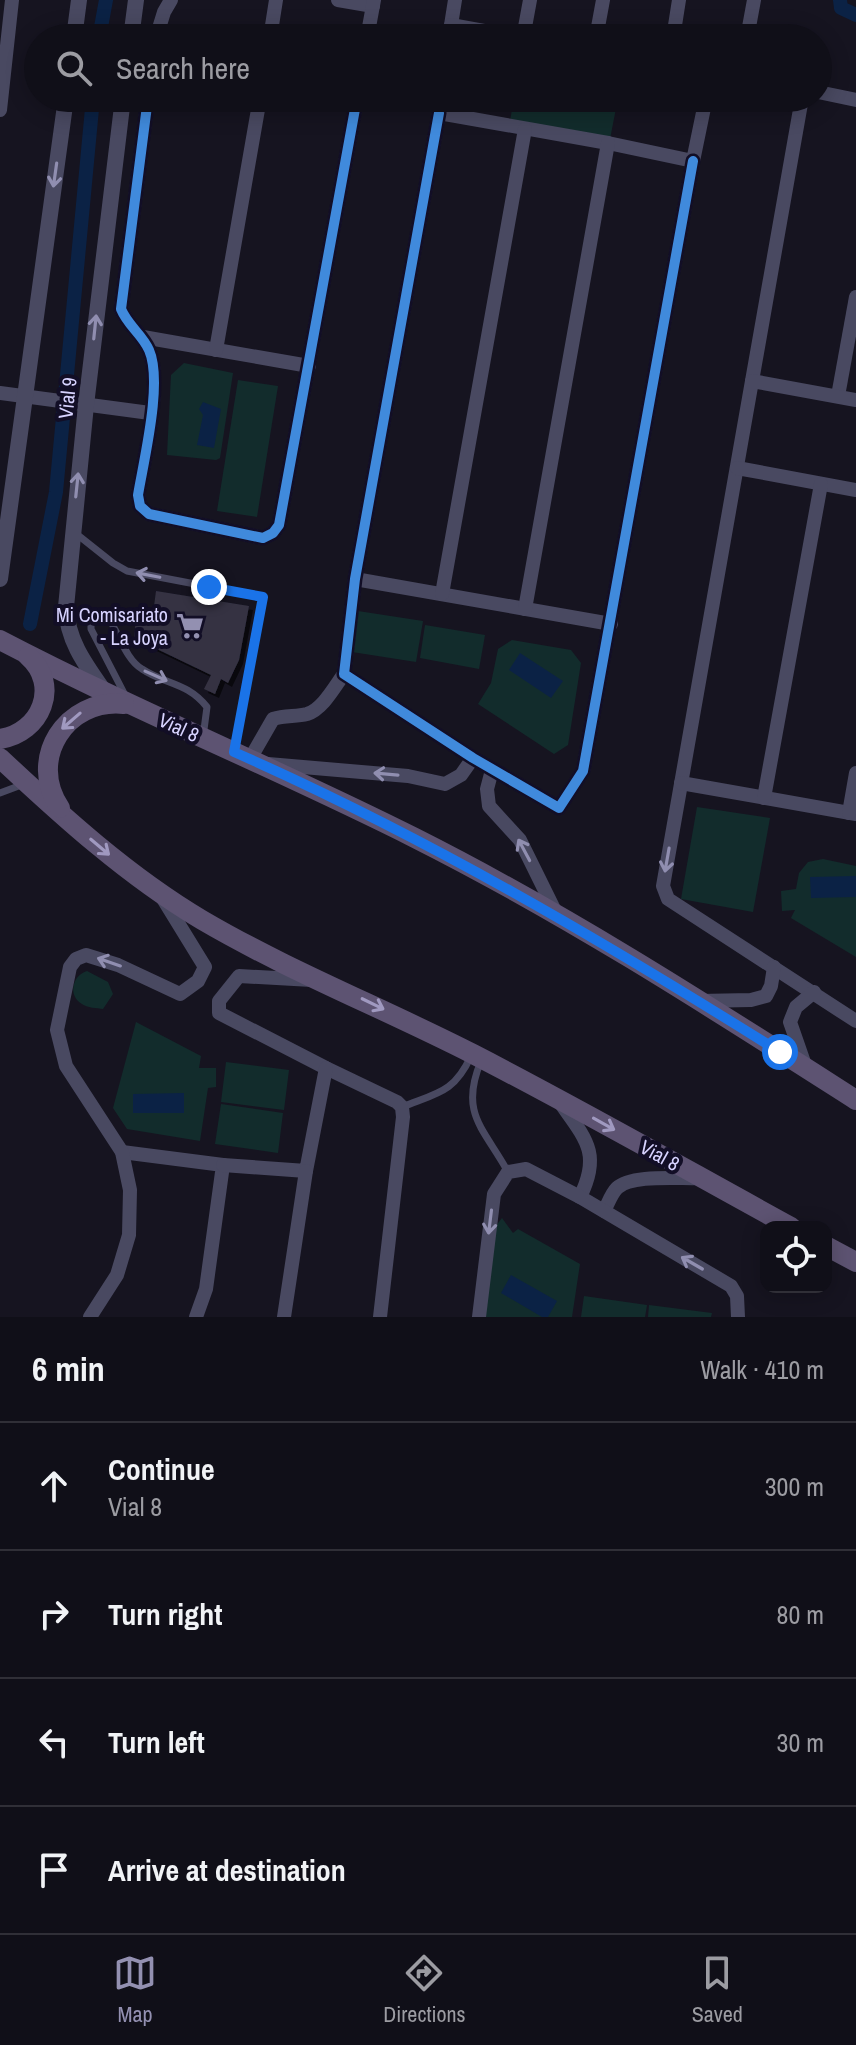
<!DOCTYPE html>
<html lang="en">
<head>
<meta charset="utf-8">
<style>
  :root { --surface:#100f18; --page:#191821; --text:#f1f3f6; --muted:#9c9ca2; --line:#302f37; --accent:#9390b1 }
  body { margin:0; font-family:"Archivo Narrow",sans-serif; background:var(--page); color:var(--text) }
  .controls { position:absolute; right:24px; bottom:24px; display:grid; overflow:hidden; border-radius:16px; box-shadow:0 4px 20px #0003 }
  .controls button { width:72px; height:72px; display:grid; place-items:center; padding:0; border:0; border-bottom:2px solid var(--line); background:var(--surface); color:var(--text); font:40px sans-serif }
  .stop { position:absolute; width:24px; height:24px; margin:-18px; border:6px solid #1a73e8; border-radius:50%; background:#fff }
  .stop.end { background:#1a73e8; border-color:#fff; box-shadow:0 2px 8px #0008 }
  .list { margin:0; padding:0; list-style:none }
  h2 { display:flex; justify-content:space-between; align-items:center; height:104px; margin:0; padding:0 32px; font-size:34px }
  h2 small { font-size:26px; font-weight:400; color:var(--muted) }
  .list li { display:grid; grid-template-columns:52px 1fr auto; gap:24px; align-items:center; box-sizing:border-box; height:128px; padding:0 32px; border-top:2px solid var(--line) }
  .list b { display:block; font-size:30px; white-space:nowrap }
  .list p { margin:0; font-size:26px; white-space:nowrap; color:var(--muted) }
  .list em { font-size:26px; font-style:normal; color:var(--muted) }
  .icon { flex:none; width:44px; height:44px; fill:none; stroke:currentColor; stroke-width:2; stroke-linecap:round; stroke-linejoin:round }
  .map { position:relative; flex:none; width:856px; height:1317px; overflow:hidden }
  .search { position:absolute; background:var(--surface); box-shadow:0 4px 20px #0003; left:24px; right:24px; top:24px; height:88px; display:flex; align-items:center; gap:20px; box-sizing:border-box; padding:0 28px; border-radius:44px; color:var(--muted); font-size:30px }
  .sheet { height:616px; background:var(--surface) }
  nav { display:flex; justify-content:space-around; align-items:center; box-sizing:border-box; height:112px; border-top:2px solid var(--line); background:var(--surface); font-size:22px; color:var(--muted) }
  nav a { display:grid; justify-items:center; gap:4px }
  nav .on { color:var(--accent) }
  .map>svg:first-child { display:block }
  .green { fill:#122c2c }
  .water { fill:#0b2245 }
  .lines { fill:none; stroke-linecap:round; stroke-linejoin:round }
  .canal { stroke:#0b2245; stroke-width:14 }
  .building { fill:#343243; filter:url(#shadow) }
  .service { stroke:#494961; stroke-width:7 }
  .minor { stroke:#494961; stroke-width:14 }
  .tertiary { stroke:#494961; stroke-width:16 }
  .primary { stroke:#5d5372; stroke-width:20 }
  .cycleway-casing { stroke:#120e26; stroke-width:15 }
  .cycleway { stroke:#408adc; stroke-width:10 }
  .oneway { stroke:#908eb0 }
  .oneway2 { stroke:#a099c0 }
  .route { stroke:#1a73e8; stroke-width:10 }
  .labels { text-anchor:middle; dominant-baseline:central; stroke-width:8; stroke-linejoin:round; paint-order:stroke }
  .street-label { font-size:20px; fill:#d7d3ff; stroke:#120e26 }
  .poi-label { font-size:20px; fill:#d7d3ff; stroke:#120e26; text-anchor:end }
</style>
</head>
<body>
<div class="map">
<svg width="856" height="1317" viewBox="0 0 856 1317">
  <defs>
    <filter id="shadow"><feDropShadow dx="4" dy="4" stdDeviation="0" flood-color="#0009"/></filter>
  </defs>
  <rect width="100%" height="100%" fill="#161420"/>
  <g class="green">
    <path d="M514,98H618L610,139L510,121Z"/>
    <path d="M184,363L233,373L220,458L216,460L167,455L171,375Z"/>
    <path d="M238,380L278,386L257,517L217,511Z"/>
    <path d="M358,611L423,621L416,662L352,652Z"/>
    <path d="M425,625L485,635L479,669L420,658Z"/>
    <path d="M512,640L571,650L581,663L568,745L554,754L478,704L491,683L498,649Z"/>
    <path d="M697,807L770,818L753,912L681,899Z"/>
    <path d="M823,859L856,866V957L791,918L795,910L782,911L781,891L796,889L799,873L808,862Z"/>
    <path d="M87,971L108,982L113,994L103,1009C97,1008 87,1008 82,1004C67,995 73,975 87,971Z"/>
    <path d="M136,1022L201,1056L199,1068H216V1087L208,1088L200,1141L127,1129L113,1108Z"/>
    <path d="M226,1062L289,1070L284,1110L221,1102Z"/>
    <path d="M221,1104L283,1113L278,1153L215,1144Z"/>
    <path d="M502,1218L513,1233L518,1229L580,1264L572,1317H481L491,1232Z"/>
    <path d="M584,1296L647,1305L645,1317H581Z"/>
    <path d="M649,1305L712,1313L711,1317H648Z"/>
  </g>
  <g class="water">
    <path d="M203,402L221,409L214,448L197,445L203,415L199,409Z"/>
    <path d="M520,653L563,681L551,698L509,670Z"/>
    <path d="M856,876V897L811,898L810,877Z"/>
    <path d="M184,1093V1113H133V1094Z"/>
    <path d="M511,1275L557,1301L548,1317H542L501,1293Z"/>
  </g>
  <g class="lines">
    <g class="canal">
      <path d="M840,0L841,8L856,15"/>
      <path d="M99,38L106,0"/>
      <path d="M30,624L56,492L93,98"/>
    </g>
  </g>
  <path class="building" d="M156,591L249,606L239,660L228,683L221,679L215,694L204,689L211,675L134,638L137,610L153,614Z"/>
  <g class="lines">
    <g class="service">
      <path d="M74,532L113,563L127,571L263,597L235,749"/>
      <path d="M125,695L91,629V621L97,617L107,616C119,632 125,659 142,669C166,685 187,682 207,707L203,737"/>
      <path d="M0,793L24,784"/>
      <path d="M481,1061C459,1114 484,1128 508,1172"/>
      <path d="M402,1107C437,1093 454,1093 471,1056"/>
    </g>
    <g class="minor">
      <path d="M338,0L373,6"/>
      <path d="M451,25L455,0"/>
      <path d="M156,38L164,12L171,0"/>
      <path d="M270,38L276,0"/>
      <path d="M367,38L374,0"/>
      <path d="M449,38L451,25L523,38"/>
      <path d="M523,38L530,0"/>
      <path d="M596,38L603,0"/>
      <path d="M673,38L679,0"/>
      <path d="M747,38L754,0"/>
      <path d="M818,92L856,100"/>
      <path d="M148,98L121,309C128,326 142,334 149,350C163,382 144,459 138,495L140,506L149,514L263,538L273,533L279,525L357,98"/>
      <path d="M441,98L439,113L608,143L693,161L706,98"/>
      <path d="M0,110L12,0"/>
      <path d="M439,113L355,579L344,674L473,758L559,808L583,771L693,161"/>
      <path d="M143,337L309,366"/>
      <path d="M216,350L260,98"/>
      <path d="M752,381L802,98"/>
      <path d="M0,393L150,413"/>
      <path d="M838,396L856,297"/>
      <path d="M856,400L752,381L663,886L668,899L856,1021"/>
      <path d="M737,468L856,490"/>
      <path d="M355,579L611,624"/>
      <path d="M442,594L525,129"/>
      <path d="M525,609L608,143"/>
      <path d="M250,759L273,719C285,715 296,717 307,714C323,709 335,686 344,674"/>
      <path d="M268,764L408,776L445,784L461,775L473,758"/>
      <path d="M492,770L487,789L489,806L520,840L557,915"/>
      <path d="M681,783L856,814"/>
      <path d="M764,798L821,484"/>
      <path d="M849,813L856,773"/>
      <path d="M312,980L239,976L219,1001V1013L326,1068L397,1102L402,1107L403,1117L380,1317"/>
      <path d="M699,1001L751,1000L766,996L771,986L774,967"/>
      <path d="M806,1068L790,1022L796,1007L814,992"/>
      <path d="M559,1101C585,1138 602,1153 580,1197"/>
      <path d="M122,1152L223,1165L206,1289L196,1317"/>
      <path d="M223,1165L306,1171L326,1068"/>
      <path d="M604,1211C608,1204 611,1194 617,1188C631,1174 680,1179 700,1178"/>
      <path d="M90,1317L117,1275L129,1235L130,1190L122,1152L66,1066L57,1030L70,967L76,959L86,955L118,965L180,994L198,981L205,967L162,897"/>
      <path d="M284,1317L306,1171"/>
      <path d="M479,1317L494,1194L508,1172L526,1169L580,1197L731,1286L737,1296L738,1317"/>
    </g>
    <g class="tertiary">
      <path d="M74,38L79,0"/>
      <path d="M131,38L136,0"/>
      <path d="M0,579L66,98"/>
      <path d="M104,691C85,664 67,640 66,607L86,405L123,98"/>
    </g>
    <g class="primary">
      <path d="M0,640C136,711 278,769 415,838C568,915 712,1008 856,1100"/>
      <path d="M0,739C41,733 61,685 28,656"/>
      <path d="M0,758C63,817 128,876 202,920C289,971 383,1008 473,1054C580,1109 685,1169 791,1227"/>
      <path d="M60,808C27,759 66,698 124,704"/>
      <path d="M826,1246L856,1262"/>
    </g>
    <g class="cycleway-casing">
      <g id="cycleway">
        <path d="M148,98L121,309C128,326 142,334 149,350C163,382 144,459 138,495L140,506L149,514L263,538L273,533L279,525L357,98"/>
        <path d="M439,113L355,579L344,674L473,758L559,808L583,771L693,161"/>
      </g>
    </g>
    <use href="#cycleway" class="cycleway"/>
  </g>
  <defs><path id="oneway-shaft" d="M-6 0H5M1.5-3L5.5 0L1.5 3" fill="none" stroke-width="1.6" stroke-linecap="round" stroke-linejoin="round" transform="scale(2)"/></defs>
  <g class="oneway">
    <use href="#oneway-shaft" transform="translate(55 175) rotate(98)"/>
    <use href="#oneway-shaft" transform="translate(95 327) rotate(-84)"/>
    <use href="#oneway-shaft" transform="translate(77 485) rotate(-84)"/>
    <use href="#oneway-shaft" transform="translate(148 575) rotate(-169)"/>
    <use href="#oneway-shaft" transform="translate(156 676) rotate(24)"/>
    <use href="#oneway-shaft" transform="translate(386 774) rotate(-175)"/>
    <use href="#oneway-shaft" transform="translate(524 850) rotate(-118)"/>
    <use href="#oneway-shaft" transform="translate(667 860) rotate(100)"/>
    <use href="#oneway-shaft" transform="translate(109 962) rotate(-161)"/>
    <use href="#oneway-shaft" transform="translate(490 1222) rotate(97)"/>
    <use href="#oneway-shaft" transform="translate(692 1263) rotate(-150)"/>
  </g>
  <g class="oneway2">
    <use href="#oneway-shaft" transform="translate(71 721) rotate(139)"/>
    <use href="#oneway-shaft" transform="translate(100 847) rotate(40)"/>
    <use href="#oneway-shaft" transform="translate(373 1004) rotate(26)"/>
    <use href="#oneway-shaft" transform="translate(604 1124) rotate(29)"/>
  </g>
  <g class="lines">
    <path class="route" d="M209,587L263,597L234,752C425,836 603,941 780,1052"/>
  </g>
  <defs>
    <g id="supermarket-bare" transform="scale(2.16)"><path d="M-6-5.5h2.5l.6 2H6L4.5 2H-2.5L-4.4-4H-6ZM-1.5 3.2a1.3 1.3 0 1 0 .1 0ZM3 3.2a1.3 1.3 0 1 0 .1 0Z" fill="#9390b1" stroke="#120e26" stroke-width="2.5" paint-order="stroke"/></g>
  </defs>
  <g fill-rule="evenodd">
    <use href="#supermarket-bare" x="190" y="626"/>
  </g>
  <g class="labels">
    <g class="street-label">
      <text transform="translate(67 398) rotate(-84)">Vial 9</text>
      <text transform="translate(179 727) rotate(25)">Vial 8</text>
      <text transform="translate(660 1155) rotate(29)">Vial 8</text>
    </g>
    <g class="poi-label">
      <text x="168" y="614">Mi Comisariato<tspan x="168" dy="23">- La Joya</tspan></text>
    </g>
  </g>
</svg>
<div class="controls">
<button><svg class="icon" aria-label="locate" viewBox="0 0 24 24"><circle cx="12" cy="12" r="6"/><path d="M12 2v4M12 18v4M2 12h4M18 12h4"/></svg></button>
</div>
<div class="stop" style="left:780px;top:1052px"></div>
<div class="stop end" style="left:209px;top:587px"></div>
<div class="search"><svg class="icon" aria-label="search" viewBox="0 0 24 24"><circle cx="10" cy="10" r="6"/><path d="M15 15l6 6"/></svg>Search here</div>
</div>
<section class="sheet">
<h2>6 min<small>Walk · 410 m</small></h2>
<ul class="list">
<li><svg class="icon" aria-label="ahead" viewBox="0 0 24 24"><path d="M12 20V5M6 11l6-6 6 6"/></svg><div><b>Continue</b><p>Vial 8</p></div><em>300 m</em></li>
<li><svg class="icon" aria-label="right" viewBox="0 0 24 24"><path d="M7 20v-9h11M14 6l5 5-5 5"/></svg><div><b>Turn right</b></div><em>80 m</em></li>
<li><svg class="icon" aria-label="left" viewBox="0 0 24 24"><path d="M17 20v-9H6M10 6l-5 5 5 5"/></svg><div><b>Turn left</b></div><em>30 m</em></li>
<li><svg class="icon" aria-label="arrive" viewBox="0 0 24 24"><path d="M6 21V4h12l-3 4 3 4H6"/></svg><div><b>Arrive at destination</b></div></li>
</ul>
</section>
<nav>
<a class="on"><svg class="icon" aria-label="map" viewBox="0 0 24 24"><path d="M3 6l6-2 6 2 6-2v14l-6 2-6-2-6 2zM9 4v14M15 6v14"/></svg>Map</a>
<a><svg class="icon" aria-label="directions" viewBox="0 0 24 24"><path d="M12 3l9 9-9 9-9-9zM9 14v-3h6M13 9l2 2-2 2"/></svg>Directions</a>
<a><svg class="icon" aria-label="saved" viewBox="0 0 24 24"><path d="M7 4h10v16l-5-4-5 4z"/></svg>Saved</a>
</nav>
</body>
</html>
